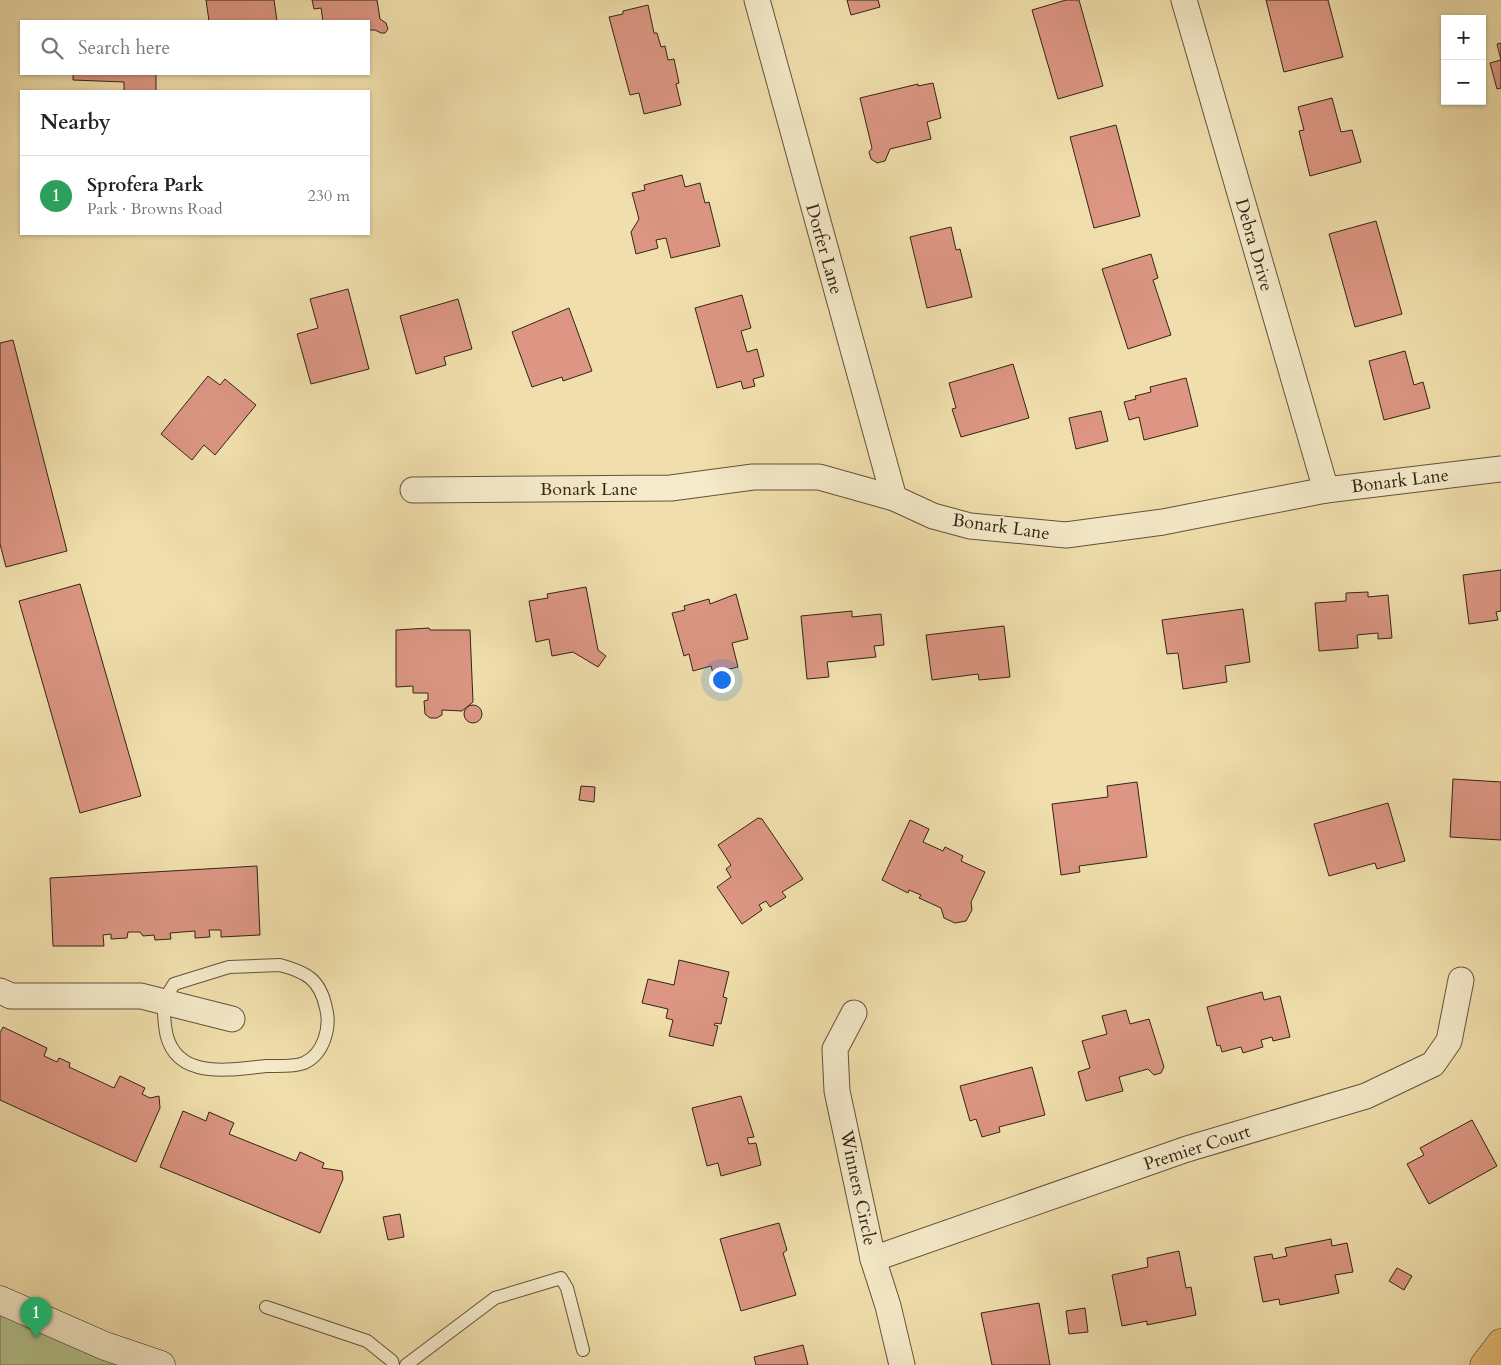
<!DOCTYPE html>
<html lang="en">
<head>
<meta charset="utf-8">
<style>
  :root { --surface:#fff; --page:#f2f2f2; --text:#222; --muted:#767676; --line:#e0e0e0; --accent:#1a73e8 }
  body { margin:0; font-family:Cardo,serif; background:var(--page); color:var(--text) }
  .controls { position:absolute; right:15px; top:15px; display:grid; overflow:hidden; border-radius:0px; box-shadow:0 1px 4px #0004 }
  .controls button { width:45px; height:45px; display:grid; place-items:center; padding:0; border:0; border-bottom:1px solid var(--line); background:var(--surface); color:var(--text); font:25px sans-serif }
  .you { position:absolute; left:721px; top:679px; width:18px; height:18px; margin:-12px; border:4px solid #fff; border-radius:50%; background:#1a73e8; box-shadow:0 0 0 8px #1a73e833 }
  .badge { display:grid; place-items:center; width:32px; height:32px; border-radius:50%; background:var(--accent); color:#fff; font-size:16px; font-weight:700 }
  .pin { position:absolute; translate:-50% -41px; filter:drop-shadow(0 1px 2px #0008) }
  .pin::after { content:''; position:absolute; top:26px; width:18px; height:15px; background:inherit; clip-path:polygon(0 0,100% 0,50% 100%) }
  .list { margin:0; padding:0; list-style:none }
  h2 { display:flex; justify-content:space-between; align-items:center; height:65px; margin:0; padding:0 20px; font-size:21px }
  h2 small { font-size:16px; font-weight:400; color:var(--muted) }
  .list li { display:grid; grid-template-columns:32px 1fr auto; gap:15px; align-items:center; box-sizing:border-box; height:80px; padding:0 20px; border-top:1px solid var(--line) }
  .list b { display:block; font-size:19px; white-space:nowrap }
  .list p { margin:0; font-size:16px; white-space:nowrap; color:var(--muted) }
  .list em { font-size:16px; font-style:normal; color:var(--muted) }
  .icon { flex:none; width:28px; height:28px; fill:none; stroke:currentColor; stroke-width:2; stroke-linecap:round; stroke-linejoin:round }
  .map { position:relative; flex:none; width:1501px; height:1365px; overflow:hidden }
  .search { position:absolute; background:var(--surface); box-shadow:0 1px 4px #0004; left:20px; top:20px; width:350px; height:55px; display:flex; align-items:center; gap:12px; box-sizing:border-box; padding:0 18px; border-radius:0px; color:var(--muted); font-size:19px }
  .panel { position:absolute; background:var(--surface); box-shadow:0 1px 4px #0004; left:20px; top:90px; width:350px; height:145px; border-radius:0px }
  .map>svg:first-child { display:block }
  .green { fill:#b4c38e; stroke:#737452 }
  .building { fill:#dc9683; stroke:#322416 }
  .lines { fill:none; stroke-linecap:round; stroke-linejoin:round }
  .lane-casing { stroke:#62533c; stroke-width:14 }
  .street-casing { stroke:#62533c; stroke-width:27 }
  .secondary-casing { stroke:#322416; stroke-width:29 }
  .highway-casing { stroke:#322416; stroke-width:29 }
  .lane { stroke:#f5eac9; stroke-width:12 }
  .street { stroke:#f5eac9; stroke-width:25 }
  .secondary { stroke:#f5eac9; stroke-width:28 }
  .highway { stroke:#e8c076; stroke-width:28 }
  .labels { text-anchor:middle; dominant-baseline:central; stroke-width:4.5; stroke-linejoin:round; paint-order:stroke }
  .street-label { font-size:18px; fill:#322416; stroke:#f5eac9 }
</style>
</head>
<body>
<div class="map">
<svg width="1501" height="1365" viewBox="0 0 1501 1365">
  <rect width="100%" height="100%" fill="#f0dfac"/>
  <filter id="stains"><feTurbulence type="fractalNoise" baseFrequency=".004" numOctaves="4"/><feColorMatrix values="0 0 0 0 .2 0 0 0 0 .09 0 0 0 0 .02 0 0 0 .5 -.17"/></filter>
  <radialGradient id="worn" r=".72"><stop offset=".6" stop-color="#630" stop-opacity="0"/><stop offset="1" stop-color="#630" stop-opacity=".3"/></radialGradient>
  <path class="green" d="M0,1311L144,1365H0Z"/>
  <g class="building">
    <path d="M206,0H274L277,21H209Z"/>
    <path d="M312,0H377L380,19L386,23L388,29L385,33H381L375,30H369V21H323L321,8L314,9Z"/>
    <path d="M847,0H878L880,7L851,15Z"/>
    <path d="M1066,0H1079L1103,86L1058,99L1032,10Z"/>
    <path d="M1266,0H1328L1343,57L1284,72Z"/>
    <path d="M648,5L654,33H657L661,47L665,46L668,60L674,59L679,83L676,84L681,105L644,114L639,93L630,95L609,17L623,14V11Z"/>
    <path d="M1501,43V88L1497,89L1490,63L1501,60L1497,44Z"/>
    <path d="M73,74H156V91H124V82L73,80Z"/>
    <path d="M933,83L941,118L927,122L931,139L890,149L885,161L877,163L871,159L869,152L872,148L860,98L918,84V86Z"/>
    <path d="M1332,98L1341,132L1352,130L1361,162L1310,176L1299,131L1304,130L1298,107Z"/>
    <path d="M1116,125L1140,216L1094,228L1070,137Z"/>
    <path d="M682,175L685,187L700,183L705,203L709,202L720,246L671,258L666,238L656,240L658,248L636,254L631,232L639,219L632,193L645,190L644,185Z"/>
    <path d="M1376,221L1402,314L1355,327L1329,234Z"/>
    <path d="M951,227L956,250L960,249L972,297L927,308L910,237Z"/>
    <path d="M1151,254L1158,278L1153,280L1171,335L1128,349L1102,269Z"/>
    <path d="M348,289L369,369L311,384L297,334L318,328L310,299Z"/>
    <path d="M742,295L751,328L741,331L747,352L757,349L764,376L753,379L755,386L743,389L741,381L717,388L695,308Z"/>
    <path d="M458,299L472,349L444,357L446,365L416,374L400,316Z"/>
    <path d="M569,308L592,371L563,381L562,377L532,387L512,332Z"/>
    <path d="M13,340L67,551L6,567L0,544V343Z"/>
    <path d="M1405,351L1414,385L1423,382L1430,408L1384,420L1369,361Z"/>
    <path d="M1013,364L1029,418L961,437L952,409L956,408L949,383Z"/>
    <path d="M208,376L220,385L225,379L256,405L215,455L204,445L192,460L161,434Z"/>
    <path d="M1186,378L1198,426L1144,440L1139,417L1129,420L1124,402L1136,399L1135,396L1151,392L1150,387Z"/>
    <path d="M1101,411L1108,441L1076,449L1069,418Z"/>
    <path d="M1501,570V611L1496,612L1498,620L1469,624L1463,575Z"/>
    <path d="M80,584L141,796L80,813L19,601Z"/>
    <path d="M586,587L598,650L606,656L598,667L573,652L552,656L549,639L536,642L529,601L548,598L547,594Z"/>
    <path d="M1368,592V597L1388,595L1392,638L1378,639V633L1357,635L1358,648L1319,651L1315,603L1346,601V593Z"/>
    <path d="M736,594L748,639L732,643L738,667L713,673L711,666L693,671L689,654L684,656L672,613L685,610L684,606L709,599L710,604Z"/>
    <path d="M1243,609L1250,662L1225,666L1227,682L1183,689L1178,653L1167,654L1162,620Z"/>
    <path d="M852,611V617L881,614L884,645L874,646L876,657L827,662L829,677L807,679L801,616Z"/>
    <path d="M1004,626L1010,677L979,680L978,674L932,680L926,635Z"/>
    <path d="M429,628L430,630H470L473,702L462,711L442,710V715L437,718H430L425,714L424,701L428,700V693H413V686L396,687V630Z"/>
    <circle cx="473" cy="714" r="9"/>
    <path d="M1453,779L1501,782V840L1450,837Z"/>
    <path d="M1137,782L1147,857L1079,866L1080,872L1061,875L1052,804L1108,797L1107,786Z"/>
    <path d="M581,786L595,787L594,802L579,800Z"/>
    <path d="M1388,803L1405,861L1377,869L1375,863L1329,876L1314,824Z"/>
    <path d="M758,818L762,819L803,879L782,892L786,897L770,907L766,901L759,905L762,910L742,924L717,887L731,877L726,869L731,865L718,845Z"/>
    <path d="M910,820L929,829L923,842L943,851L945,847L963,856L961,861L985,872L971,902L972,910L966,921L955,923L944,918L941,908L919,898L921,895L909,890L908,893L882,880Z"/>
    <path d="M257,866L260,935L221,937V930H209L210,937L195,938V931L170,933L171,939L155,940L154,935L143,936L140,932H128L127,938L111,939V934L103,935L104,946H53L50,878Z"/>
    <path d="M679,960L729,972L723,997L727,998L721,1024L715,1023L714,1025L718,1026L713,1046L669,1036L673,1020L666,1018L668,1009L642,1003L648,979L674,985Z"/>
    <path d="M1262,992L1264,1000L1280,996L1290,1037L1273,1041L1272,1037L1261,1040L1263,1047L1243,1053L1241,1047L1222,1052L1220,1045L1217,1046L1207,1007Z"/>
    <path d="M1126,1010L1130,1024L1149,1019L1164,1067L1161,1073L1154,1075L1148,1069L1119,1077L1123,1091L1086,1101L1078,1072L1090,1068L1082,1041L1107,1034L1102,1016Z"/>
    <path d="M3,1027L47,1048L44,1056L57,1062L59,1058L70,1063L69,1067L114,1088L120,1076L145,1088L142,1094L150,1098L159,1096L160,1108L136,1162L0,1100V1033Z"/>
    <path d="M1032,1067L1045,1115L999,1127L1000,1132L982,1137L976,1119L970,1121L960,1086Z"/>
    <path d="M741,1096L754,1137L747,1138L749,1144L756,1143L761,1165L721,1176L718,1163L707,1166L692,1108Z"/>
    <path d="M183,1111L206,1121L209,1112L234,1123L229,1134L296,1161L300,1152L324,1163L322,1168L342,1171L343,1179L320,1233L160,1167Z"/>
    <path d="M1472,1120L1497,1166L1429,1204L1407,1164L1424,1155L1420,1148Z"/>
    <path d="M400,1214L404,1237L388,1240L383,1217Z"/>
    <path d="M779,1223L787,1250L783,1253L796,1295L741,1311L720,1239Z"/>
    <path d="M1331,1239L1332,1246L1347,1243L1353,1272L1335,1275L1339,1293L1280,1305L1279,1299L1263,1302L1254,1257L1272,1254L1273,1259L1287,1256L1285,1248Z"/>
    <path d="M1179,1251L1186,1288L1191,1287L1196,1315L1147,1325V1321L1122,1326L1112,1275L1148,1267L1147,1258Z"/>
    <path d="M1397,1268L1412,1276L1404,1290L1389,1281Z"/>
    <path d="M1039,1303L1050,1365H992L981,1313Z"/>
    <path d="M1085,1308L1088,1332L1069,1334L1066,1311Z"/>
    <path d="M803,1345L808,1365H756L754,1357Z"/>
  </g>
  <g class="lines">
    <g class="lane-casing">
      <g id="lane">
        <path d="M280,965C306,972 320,979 326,1008C331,1027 324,1054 304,1063C294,1067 277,1066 266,1066C227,1070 171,1081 165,1026C163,1003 162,1003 174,984L229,967Z"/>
        <path d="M266,1307L367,1341L392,1361L393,1365"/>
        <path d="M406,1365L495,1298L561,1278L567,1288L583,1350"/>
      </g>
    </g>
    <g class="street-casing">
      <g id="street">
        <path d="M757,0L894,498"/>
        <path d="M1184,0L1326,490"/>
        <path d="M413,490L671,488L753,477H819L894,498L933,516L970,526L1066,535L1163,522L1326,490L1501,469"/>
        <path d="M0,991L11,996H141L232,1019"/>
        <path d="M854,1013L835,1049L837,1091L873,1259L888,1306L902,1365"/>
        <path d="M873,1259L1187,1149L1366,1096L1433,1064L1449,1041L1461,980"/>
      </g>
    </g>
    <g class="secondary-casing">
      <path id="secondary" d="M0,1300L105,1346L161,1365"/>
    </g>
    <g class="highway-casing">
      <path id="highway" d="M1484,1365L1501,1343"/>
    </g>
    <use href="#lane" class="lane"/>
    <use href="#street" class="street"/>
    <use href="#secondary" class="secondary"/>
    <use href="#highway" class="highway"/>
  </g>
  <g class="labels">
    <g class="street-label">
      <text transform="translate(1254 245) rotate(74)">Debra Drive</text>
      <text transform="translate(824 249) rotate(74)">Dorfer Lane</text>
      <text transform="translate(1400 481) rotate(-7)">Bonark Lane</text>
      <text x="589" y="489">Bonark Lane</text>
      <text transform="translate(1001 527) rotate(8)">Bonark Lane</text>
      <text transform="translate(1197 1148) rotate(-18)">Premier Court</text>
      <text transform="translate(858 1188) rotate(78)">Winners Circle</text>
    </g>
  </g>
  <rect width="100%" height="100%" filter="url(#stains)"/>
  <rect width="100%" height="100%" fill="url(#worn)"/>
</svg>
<div class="controls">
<button>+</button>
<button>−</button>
</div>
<div class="you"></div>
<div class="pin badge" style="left:36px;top:1338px;background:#2e9e5b">1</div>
<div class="search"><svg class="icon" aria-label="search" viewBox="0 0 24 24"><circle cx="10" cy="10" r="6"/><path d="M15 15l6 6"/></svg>Search here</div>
<section class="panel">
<h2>Nearby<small></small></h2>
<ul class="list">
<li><span class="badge" style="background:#2e9e5b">1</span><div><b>Sprofera Park</b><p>Park · Browns Road</p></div><em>230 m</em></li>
</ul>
</section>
</div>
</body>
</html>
